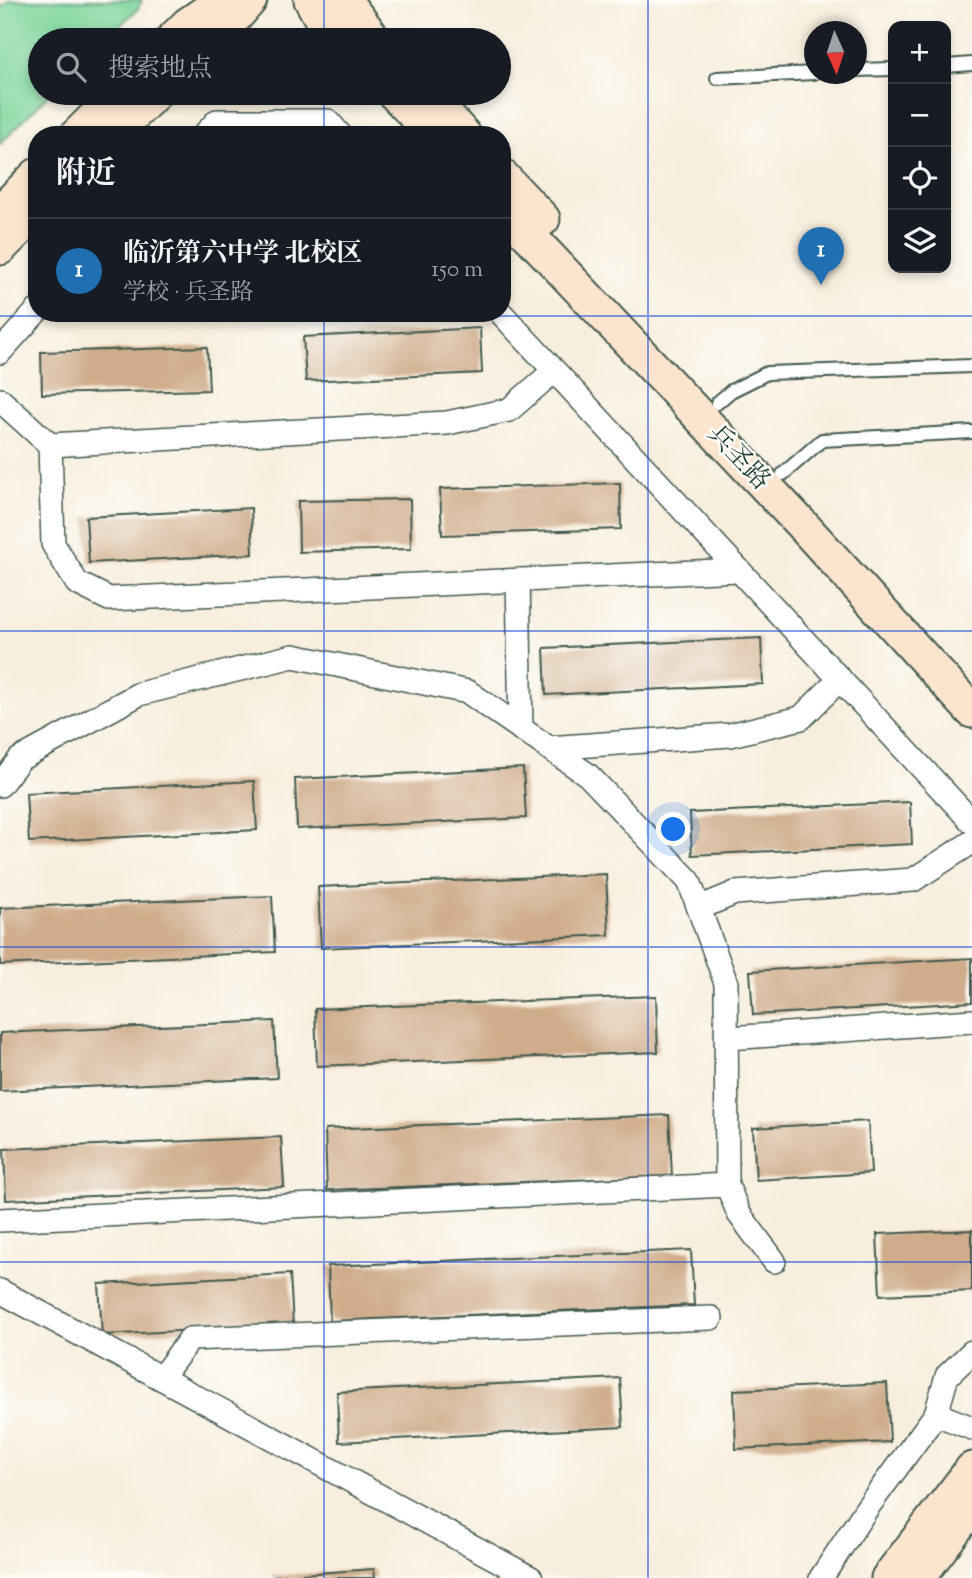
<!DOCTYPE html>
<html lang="zh">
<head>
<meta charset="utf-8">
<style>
  :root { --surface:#171b24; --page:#20242c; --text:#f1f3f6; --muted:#9ea1a6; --line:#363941; --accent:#1f6fb2 }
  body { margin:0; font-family:"Sorts Mill Goudy","Noto Serif SC",serif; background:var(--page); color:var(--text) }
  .controls { position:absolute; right:21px; top:21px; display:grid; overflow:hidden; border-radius:14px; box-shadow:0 4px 10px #0003 }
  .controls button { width:63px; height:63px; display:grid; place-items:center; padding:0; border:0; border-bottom:2px solid var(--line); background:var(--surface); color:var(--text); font:35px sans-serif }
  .compass { position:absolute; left:804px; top:21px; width:63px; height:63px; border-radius:50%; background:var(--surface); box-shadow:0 4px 10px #0003; rotate:177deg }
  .you { position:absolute; left:674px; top:830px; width:24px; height:24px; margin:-18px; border:5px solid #fff; border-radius:50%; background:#1a73e8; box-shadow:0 0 0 10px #1a73e833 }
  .badge { display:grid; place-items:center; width:46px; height:46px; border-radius:50%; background:var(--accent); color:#fff; font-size:23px; font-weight:700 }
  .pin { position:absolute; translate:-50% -58px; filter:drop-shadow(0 2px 4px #0008) }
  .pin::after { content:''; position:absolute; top:37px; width:24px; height:21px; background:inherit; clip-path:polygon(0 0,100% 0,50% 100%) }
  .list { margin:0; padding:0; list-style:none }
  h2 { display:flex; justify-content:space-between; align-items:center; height:91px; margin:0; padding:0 28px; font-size:30px }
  h2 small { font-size:23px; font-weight:400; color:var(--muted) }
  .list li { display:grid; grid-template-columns:46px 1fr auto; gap:21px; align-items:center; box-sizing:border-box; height:105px; padding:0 28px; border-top:2px solid var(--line) }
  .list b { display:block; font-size:26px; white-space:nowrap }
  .list p { margin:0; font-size:23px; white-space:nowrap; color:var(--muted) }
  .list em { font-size:23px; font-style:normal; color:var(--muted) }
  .icon { flex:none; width:38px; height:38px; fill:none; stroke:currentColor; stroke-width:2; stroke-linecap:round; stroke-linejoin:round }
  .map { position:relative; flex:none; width:972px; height:1578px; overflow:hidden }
  .search { position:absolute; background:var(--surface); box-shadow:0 4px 10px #0003; left:28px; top:28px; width:483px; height:77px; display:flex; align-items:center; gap:18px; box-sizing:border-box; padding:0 24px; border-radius:38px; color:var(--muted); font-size:26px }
  .panel { position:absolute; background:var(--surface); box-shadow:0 4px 10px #0003; left:28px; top:126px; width:483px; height:196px; border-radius:28px }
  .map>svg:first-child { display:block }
  .green { fill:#7bd49a; stroke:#4d8867; stroke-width:2 }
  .building { fill:#cfac8a }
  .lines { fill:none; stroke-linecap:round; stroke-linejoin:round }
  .lane-casing { stroke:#40584d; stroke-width:16 }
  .street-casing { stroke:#40584d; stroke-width:26 }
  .secondary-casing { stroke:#40584d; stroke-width:37 }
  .lane { stroke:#fff; stroke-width:12 }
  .street { stroke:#fff; stroke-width:23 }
  .secondary { stroke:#fbe5cf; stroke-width:33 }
  .grid { fill:none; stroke:#1d4ed8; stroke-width:2; stroke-opacity:0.55 }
  .labels { text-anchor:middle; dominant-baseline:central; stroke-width:5; stroke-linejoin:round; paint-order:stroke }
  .street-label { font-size:26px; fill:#1f3d34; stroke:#fdfcf7 }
</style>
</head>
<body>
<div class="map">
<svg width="972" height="1578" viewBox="0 0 972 1578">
  <rect width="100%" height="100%" fill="#fdfcf7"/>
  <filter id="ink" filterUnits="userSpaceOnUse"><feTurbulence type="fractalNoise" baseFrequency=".0143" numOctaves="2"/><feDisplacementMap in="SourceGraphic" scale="14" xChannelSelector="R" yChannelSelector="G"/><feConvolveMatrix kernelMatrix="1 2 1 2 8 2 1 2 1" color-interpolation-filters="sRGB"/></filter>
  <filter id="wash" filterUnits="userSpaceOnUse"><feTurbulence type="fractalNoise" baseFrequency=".00686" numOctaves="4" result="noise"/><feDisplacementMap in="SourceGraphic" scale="28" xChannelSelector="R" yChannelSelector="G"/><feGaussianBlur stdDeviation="1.57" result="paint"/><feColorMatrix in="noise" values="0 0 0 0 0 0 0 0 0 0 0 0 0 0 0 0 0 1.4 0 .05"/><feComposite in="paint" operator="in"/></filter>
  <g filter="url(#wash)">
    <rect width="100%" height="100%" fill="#f8eedd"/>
    <path class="green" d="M9,0H142L138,9L104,40H40V93H50L0,144V9Z"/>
    <g id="blocks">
      <g class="building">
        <path d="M480,328L482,373L306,381L303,337Z"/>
        <path d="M207,347L209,390L42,394L41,352Z"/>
        <path d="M620,483L621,529L442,535L440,489Z"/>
        <path d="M410,499L411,549L299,552L298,501Z"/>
        <path d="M251,508L253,554L89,563L86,517Z"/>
        <path d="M761,638L763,684L546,695L544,648Z"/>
        <path d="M523,768L526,818L297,829L295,779Z"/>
        <path d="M254,781L257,830L29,842L26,793Z"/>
        <path d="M910,802L912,844L692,855L690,813Z"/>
        <path d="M606,874L609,935L321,948L318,887Z"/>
        <path d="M272,896L275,952L0,965V908Z"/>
        <path d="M972,958V1002L753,1015L750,971Z"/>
        <path d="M656,996L658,1052L317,1066L315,1009Z"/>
        <path d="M274,1021L277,1078L0,1091V1033Z"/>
        <path d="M669,1115L672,1176L327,1190L325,1129Z"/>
        <path d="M868,1121L871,1173L756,1180L753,1128Z"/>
        <path d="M281,1137L284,1187L6,1200L4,1149Z"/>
        <path d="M972,1230V1291L880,1295L877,1234Z"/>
        <path d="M691,1250L694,1305L330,1321L328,1266Z"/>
        <path d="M290,1274L293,1325L102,1335L99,1284Z"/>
        <path d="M620,1378L623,1427L339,1442L337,1392Z"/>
        <path d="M887,1383L890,1442L736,1449L734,1390Z"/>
        <path d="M374,1569L375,1578H273V1576Z"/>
      </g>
    </g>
  </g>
  <g filter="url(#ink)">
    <use href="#blocks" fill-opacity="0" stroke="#40584d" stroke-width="2"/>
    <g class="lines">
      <g class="lane-casing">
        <g id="lane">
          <path d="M946,66L972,64"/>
          <path d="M856,70L893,69"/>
          <path d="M717,78L814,73"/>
          <path d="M717,403L731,391L767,373L972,366"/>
          <path d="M783,474L822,440L972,432"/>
        </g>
      </g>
      <g class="street-casing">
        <g id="street">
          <path d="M204,135L217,121H328L340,135"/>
          <path d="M501,313L972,822"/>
          <path d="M0,352L37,311"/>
          <path d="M0,400L50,445L53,544L77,583L109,599L739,570"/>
          <path d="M50,445L447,423L509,410L554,371"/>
          <path d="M518,580L521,729"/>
          <path d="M548,748L730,735L801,718L840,679"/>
          <path d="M0,785L20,759L139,694L293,656L468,692L588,775L689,881L726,983L727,1185L739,1214L774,1261"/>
          <path d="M699,908L735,893L913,880L972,842"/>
          <path d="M728,1038L972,1021"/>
          <path d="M0,1220L727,1185"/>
          <path d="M0,1291L531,1578"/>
          <path d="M161,1378L190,1339L711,1318"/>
          <path d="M936,1414L947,1376L972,1352"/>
          <path d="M821,1578L867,1508L936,1414L972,1428"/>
        </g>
      </g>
      <g class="secondary-casing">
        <g id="secondary">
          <path d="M311,0L323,22L343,40"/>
          <path d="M344,0L375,40"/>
          <path d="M172,40L188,24L223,0"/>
          <path d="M208,40L237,15L250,0"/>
          <path d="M394,93L434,135"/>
          <path d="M425,93L464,135"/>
          <path d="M77,135L119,93"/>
          <path d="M113,135L155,93"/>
          <path d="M502,176L543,219"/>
          <path d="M502,207L805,528L972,711"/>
          <path d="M0,212L37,175"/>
          <path d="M0,248L37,211"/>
          <path d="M888,1578L972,1469"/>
          <path d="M918,1578L972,1507"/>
        </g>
      </g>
      <use href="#lane" class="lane"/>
      <use href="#street" class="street"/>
      <use href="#secondary" class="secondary"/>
    </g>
  </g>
  <path class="grid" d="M324,0V40M648,0V1578M324,93V135M324,313V1578M0,316H972M0,631H972M0,947H972M0,1262H972"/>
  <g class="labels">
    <g class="street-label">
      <text transform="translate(738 458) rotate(47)">兵圣路</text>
    </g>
  </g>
</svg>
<div class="controls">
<button>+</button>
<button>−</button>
<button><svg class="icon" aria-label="locate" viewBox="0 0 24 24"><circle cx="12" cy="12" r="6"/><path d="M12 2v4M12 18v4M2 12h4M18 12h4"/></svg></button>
<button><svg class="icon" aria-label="layers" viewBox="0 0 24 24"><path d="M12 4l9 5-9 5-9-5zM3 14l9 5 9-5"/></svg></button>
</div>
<svg class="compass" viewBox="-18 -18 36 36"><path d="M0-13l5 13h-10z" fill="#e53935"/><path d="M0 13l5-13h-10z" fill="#9ea1a6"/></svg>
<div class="you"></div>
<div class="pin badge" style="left:821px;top:285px">1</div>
<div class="search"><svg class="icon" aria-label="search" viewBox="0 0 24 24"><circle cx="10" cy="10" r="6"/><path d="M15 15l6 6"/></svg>搜索地点</div>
<section class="panel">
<h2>附近<small></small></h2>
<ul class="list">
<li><span class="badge">1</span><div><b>临沂第六中学 北校区</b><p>学校 · 兵圣路</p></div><em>150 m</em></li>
</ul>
</section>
</div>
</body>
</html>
